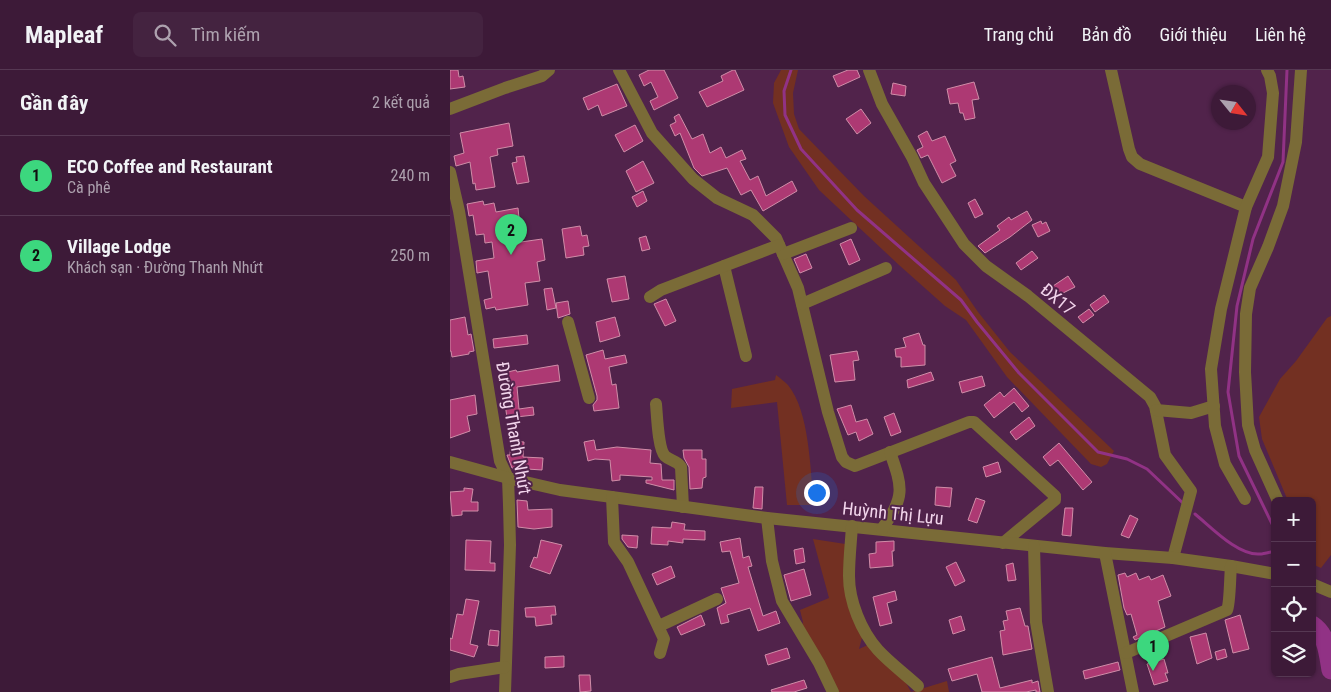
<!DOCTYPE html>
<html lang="vi">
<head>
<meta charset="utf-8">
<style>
  :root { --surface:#3d1a38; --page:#442340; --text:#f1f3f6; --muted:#ada1ae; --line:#563853; --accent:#3cd77e }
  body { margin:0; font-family:"Roboto Condensed",sans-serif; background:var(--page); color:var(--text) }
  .controls { position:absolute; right:15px; bottom:15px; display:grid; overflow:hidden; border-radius:8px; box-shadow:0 1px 4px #0004 }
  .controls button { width:45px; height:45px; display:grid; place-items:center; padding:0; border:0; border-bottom:1px solid var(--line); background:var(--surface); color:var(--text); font:25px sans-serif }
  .compass { position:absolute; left:761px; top:15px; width:45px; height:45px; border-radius:50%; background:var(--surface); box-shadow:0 1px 4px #0004; rotate:120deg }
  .you { position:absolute; left:366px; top:422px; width:18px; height:18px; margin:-12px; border:4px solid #fff; border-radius:50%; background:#1a73e8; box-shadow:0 0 0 8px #1a73e833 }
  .badge { display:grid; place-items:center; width:32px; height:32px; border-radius:50%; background:var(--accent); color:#111; font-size:16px; font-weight:700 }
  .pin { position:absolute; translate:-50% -41px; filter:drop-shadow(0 1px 2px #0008) }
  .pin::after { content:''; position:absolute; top:26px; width:18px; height:15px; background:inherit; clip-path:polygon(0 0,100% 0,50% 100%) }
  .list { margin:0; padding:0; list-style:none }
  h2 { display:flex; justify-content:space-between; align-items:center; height:65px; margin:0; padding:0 20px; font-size:21px }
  h2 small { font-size:16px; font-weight:400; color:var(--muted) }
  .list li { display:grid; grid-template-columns:32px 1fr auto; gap:15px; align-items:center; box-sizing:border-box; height:80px; padding:0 20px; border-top:1px solid var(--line) }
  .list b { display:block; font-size:19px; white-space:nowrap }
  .list p { margin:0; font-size:16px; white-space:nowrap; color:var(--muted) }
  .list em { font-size:16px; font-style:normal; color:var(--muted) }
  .icon { flex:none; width:28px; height:28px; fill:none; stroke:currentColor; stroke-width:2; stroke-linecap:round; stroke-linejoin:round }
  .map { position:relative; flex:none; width:881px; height:622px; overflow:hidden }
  header { display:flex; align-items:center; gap:30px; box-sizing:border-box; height:70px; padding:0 25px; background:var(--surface); border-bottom:1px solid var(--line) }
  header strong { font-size:24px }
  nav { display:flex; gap:28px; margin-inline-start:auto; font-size:18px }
  .search { width:350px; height:45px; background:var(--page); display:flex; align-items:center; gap:12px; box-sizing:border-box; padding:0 18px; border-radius:8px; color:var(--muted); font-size:19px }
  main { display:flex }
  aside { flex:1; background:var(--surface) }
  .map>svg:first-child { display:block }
  .green { fill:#733022 }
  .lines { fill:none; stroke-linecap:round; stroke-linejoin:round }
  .stream { stroke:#913285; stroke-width:3 }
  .river { stroke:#913285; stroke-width:19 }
  .building { fill:#ad3973; stroke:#d08da8 }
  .minor { stroke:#7a6b37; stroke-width:12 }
  .labels { text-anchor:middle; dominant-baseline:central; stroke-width:4; stroke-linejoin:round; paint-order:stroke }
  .street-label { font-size:18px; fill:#f2d5ec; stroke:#51234b }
</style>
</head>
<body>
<header>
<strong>Mapleaf</strong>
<div class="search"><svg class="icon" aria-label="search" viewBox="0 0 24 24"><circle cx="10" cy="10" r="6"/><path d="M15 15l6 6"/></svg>Tìm kiếm</div>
<nav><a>Trang chủ</a><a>Bản đồ</a><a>Giới thiệu</a><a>Liên hệ</a></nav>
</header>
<main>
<aside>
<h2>Gần đây<small>2 kết quả</small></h2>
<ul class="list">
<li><span class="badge">1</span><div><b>ECO Coffee and Restaurant</b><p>Cà phê</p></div><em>240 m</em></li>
<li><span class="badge">2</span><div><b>Village Lodge</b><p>Khách sạn · Đường Thanh Nhứt</p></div><em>250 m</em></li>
</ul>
</aside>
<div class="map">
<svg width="881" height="622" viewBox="0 0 881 622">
  <rect width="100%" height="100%" fill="#51234b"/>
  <g class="green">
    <path d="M331,0H348L343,23L344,44L349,59L414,126L506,210L528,242L560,282L664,381L657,394L651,397L641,394L557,307L516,250L495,236L449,195L369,120L339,77L323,33L324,13Z"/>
    <path d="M881,246V485L871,498L862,494V431H838L812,369L809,347L830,309L846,291L877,248Z"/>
    <path d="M326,305C330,308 334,311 338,315C360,342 360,400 364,435H337L327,332L281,338L282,319L325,310Z"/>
    <path d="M363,469L402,475L404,537L413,564L409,579L420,574L443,589L461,622L497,611L499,622H387L351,559L353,552L350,540L379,528Z"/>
  </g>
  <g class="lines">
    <g class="stream">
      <path d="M341,0L334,21L335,45L351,79L407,140L511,230L527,252L569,303L648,382L677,389L697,399L735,435"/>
      <path d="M745,444C761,457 788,486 810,484C814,484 820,482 825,481"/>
      <path d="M825,460L789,386L778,322L787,236L803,169L833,92L837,0"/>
    </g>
    <path class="river" d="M862,555C877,565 878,583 881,600"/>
  </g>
  <g class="building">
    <path d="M0,0H8L9,7L13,6L15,17L0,19Z"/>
    <path d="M199,0H214L228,28L204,40L200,31L208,27L201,12L194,16L189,5Z"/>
    <path d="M283,0H285L294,20L257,37L249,22L273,11L271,6Z"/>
    <path d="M398,0H407L410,7L388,17L383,6Z"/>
    <path d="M524,12L529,29L522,30L525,48L515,50L513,43H510L508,33L500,34L497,19Z"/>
    <path d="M443,13L456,16L455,26L441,24Z"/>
    <path d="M167,14L177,36L152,46L148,35L138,40L133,28Z"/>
    <path d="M411,39L421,53L407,64L396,49Z"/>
    <path d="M229,44L242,69L253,64L260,83L271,77L276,88L292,80L296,89L290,91L300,110L308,106L316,126L342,111L347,121L313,141L301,120L291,125L277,98L252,106L244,98L230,63L225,66L220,55L226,52L224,47Z"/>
    <path d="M59,53L63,76L47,79L48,85L40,87L45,117L26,120L25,113L23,114L20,92L6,96L4,86L14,83L10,63Z"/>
    <path d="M185,55L193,71L174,82L165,65Z"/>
    <path d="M477,61L482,71L495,66L506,91L500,94L506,106L492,113L478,85L471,88L467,80L473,77L468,66Z"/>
    <path d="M74,86L79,112L67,114L62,93L67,92L66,87Z"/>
    <path d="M193,91L204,113L186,122L176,101Z"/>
    <path d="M193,121L197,131L187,137L182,127Z"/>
    <path d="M525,129L533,144L525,148L518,133Z"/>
    <path d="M33,131L34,135L44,133L46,142L68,138L69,148L51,151L54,173L64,171V173L92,169L95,190L87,192L90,211L75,213L78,235L46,240L45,237L36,239L34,230L42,228L38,201L27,203L26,191L44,188L42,172L35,173L34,164L26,165L23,145L19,146L17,134Z"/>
    <path d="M577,141L582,150L560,167L535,183L528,176L550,160L547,156L559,147L561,150Z"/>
    <path d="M591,151L592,154L596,152L600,161L588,167L582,155Z"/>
    <path d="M130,156L132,166L137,165L139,176L133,177L134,185L116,188L112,159Z"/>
    <path d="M196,166L200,179L192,181L189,168Z"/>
    <path d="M401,169L410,190L399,195L390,174Z"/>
    <path d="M582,181L588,188L571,200L566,193Z"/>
    <path d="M356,184L362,198L350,203L344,189Z"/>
    <path d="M175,206L179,229L162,232L157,209Z"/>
    <path d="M618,206L625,217L605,227L600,218Z"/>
    <path d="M102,218L106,238L97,240L94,219Z"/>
    <path d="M654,225L659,232L645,242L640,235Z"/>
    <path d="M216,229L226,251L215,256L204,234Z"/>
    <path d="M118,231L120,244L108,248L106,233Z"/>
    <path d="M639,239L644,245L633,253L628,247Z"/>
    <path d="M15,247L18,265L21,264L24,281L19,282V284L2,287L1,281H0V250Z"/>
    <path d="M165,247L170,266L150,272L146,252Z"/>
    <path d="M469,263L473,275H475V295L451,297V287H446L445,279L456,277L453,268Z"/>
    <path d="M77,265L78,274L44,278L43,269Z"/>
    <path d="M153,280L155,289L175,285L177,293L159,297L162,315L166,314L169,338L144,341L143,335L147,330V326L136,285Z"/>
    <path d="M407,281L409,290L403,291L405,310L385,312L380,285Z"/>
    <path d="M108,295L110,311L67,317L69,339L83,337L84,345L57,348L54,326H58L54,303L66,300L67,302Z"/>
    <path d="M481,302L484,310L458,318L457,310Z"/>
    <path d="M532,306L535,316L512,323L509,312Z"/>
    <path d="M564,318L579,336L572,342L564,332L544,348L534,335L550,322L554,327Z"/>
    <path d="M25,325L27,344L17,346L20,361L0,368V330Z"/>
    <path d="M401,335L406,352L417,349L423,364L409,371L406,362L398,365L387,339Z"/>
    <path d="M444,343L451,362L441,366L434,347Z"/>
    <path d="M579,347L585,356L566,370L560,362Z"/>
    <path d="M144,370L146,380L167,377L201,380L200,393L211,394L212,410H224V420L196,413V410H202V407L170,405V410L162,411L160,390L145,389L138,391L134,372Z"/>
    <path d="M61,371L74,372L73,387L93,388L92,400L62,398L57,385H60Z"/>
    <path d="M609,373L642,412L633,420L608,390L600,396L593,387Z"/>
    <path d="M233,380H252V389H256V407L253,408L252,418L240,419L239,397L234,388Z"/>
    <path d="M548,392L551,402L536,407L533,397Z"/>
    <path d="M305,417H313L312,439L303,438Z"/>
    <path d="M486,417L502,418L500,437L485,435Z"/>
    <path d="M14,418L23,419L21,432H28V441H12V445L2,446L0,422L14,421Z"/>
    <path d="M526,428L535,431L527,453L518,450Z"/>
    <path d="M67,430L77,431L78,440L102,439V457L84,459L68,457Z"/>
    <path d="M615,438H623L621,466L612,465Z"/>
    <path d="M680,445L688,449L679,468L671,465Z"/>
    <path d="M222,452L235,454L234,460L255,461V470L233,469V473L218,471V475L201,474L202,457L221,458Z"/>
    <path d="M172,465L188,466L187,478L178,477L172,469Z"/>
    <path d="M290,468L293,488L299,486L302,496L298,497L313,546L326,541L330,553L308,561L300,538L277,545L279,552L271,554L267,538L276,533L271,518L289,513L280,481L272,482L270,472Z"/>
    <path d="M16,470L41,471L40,493H45V501L15,500Z"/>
    <path d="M91,470L112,475L100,504L80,497L84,487L87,488Z"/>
    <path d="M444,471V481H442L443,496L420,498L419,484L426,483V472Z"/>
    <path d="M353,478L355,492L346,494L344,480Z"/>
    <path d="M506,492L515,511L505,516L496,497Z"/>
    <path d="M563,493L566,510L558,511L556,495Z"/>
    <path d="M221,496L225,507L207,515L202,504Z"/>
    <path d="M354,499L361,525L341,531L334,505Z"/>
    <path d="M675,503L677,507L686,503L689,510L699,506L701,510L713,505L721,526L708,531L715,557L685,570L683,567L687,565L681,544L677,545L674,538L668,505Z"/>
    <path d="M445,521L447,530L437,533L442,553L430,556L423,527Z"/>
    <path d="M16,529L29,531L20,574L28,576L24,587L0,580V568L2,569L7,544L13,545Z"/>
    <path d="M105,536L106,545H101L102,554L86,556L85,547H76L75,538Z"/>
    <path d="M570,538L575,556H578L582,579L553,585L550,561L555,560L553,551L558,550L556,541Z"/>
    <path d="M251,545L255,555L231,565L227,557Z"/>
    <path d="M790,545L799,579L783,583L775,550Z"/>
    <path d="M511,546L515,560L503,564L499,550Z"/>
    <path d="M40,560L49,561L48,576L38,575Z"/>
    <path d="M756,563L762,588L747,594L740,567Z"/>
    <path d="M337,578L340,588L318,595L315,585Z"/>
    <path d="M775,579L777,587L767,590L765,582Z"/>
    <path d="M114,586V597L95,598V587Z"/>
    <path d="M542,587L550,618L582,610V613L588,611L590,622H586V620L576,622H532L527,604L502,611L498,599Z"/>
    <path d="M714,589L718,603H715L718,611L704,615L697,594Z"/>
    <path d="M668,592L670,600L635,609L633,601Z"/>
    <path d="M129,605H140L141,621L130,622Z"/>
    <path d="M354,610L357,618L344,622H322L321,620Z"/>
  </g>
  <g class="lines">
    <g class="minor">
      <path d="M169,0L202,63L243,109L267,128L303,145L326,168L348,218L378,342L392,387L396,392L405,396L519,352H524L605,426V430L553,473"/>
      <path d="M419,0L432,34L462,87L474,113L514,174L536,196L578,226L700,327L705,336L715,385L741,421L723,488"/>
      <path d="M661,0L679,79L682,87L690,94L796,137"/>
      <path d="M0,39L55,18L92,6L99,0"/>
      <path d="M0,102L9,141L50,391L58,408L59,435L60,475L55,622"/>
      <path d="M333,184L401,158"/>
      <path d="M274,196L296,286"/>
      <path d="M200,227L211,220L329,175"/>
      <path d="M352,234L436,198"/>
      <path d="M118,252L139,328"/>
      <path d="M206,334C207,344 208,379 215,386C220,391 227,390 231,397L233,437"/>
      <path d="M706,340L741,343L764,336"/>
      <path d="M0,392L58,408L110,420L317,448L655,483L723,488L781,496L825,504"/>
      <path d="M162,427L164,472L178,492L214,569L210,583"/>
      <path d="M795,429L775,394L765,356L761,299L771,239L796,137L818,87L823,23L820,6L817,0"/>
      <path d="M828,431L805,380L798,355L795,302L796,244L800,218L818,177L833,136L846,72L851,0"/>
      <path d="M317,448L322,491L332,531L369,593L383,622"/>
      <path d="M402,456C401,472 399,489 399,506C399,531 411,561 428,580C440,593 455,604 468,616"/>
      <path d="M432,459C455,426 453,419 440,382"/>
      <path d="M584,476L586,552L598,622"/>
      <path d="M655,483L683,622"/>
      <path d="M862,514L881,522"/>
      <path d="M209,556L267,529"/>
      <path d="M676,583L777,540C780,534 780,506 781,496"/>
      <path d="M0,607L9,604L55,597"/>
    </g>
  </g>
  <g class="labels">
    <g class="street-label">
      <text transform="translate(608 229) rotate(39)">ĐX17</text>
      <text transform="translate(64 358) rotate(80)">Đường Thanh Nhứt</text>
      <text transform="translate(443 443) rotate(6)">Huỳnh Thị Lựu</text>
    </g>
  </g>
</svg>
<div class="controls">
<button>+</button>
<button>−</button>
<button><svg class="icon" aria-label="locate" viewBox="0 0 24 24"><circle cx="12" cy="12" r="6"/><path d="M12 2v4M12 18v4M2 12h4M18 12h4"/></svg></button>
<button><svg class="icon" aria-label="layers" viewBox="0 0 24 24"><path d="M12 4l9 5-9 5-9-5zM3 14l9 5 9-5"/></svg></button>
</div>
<svg class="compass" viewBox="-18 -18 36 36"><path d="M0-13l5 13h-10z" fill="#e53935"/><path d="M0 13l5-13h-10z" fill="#ada1ae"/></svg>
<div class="you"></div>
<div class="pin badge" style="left:703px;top:601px">1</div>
<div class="pin badge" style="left:61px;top:185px">2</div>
</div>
</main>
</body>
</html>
